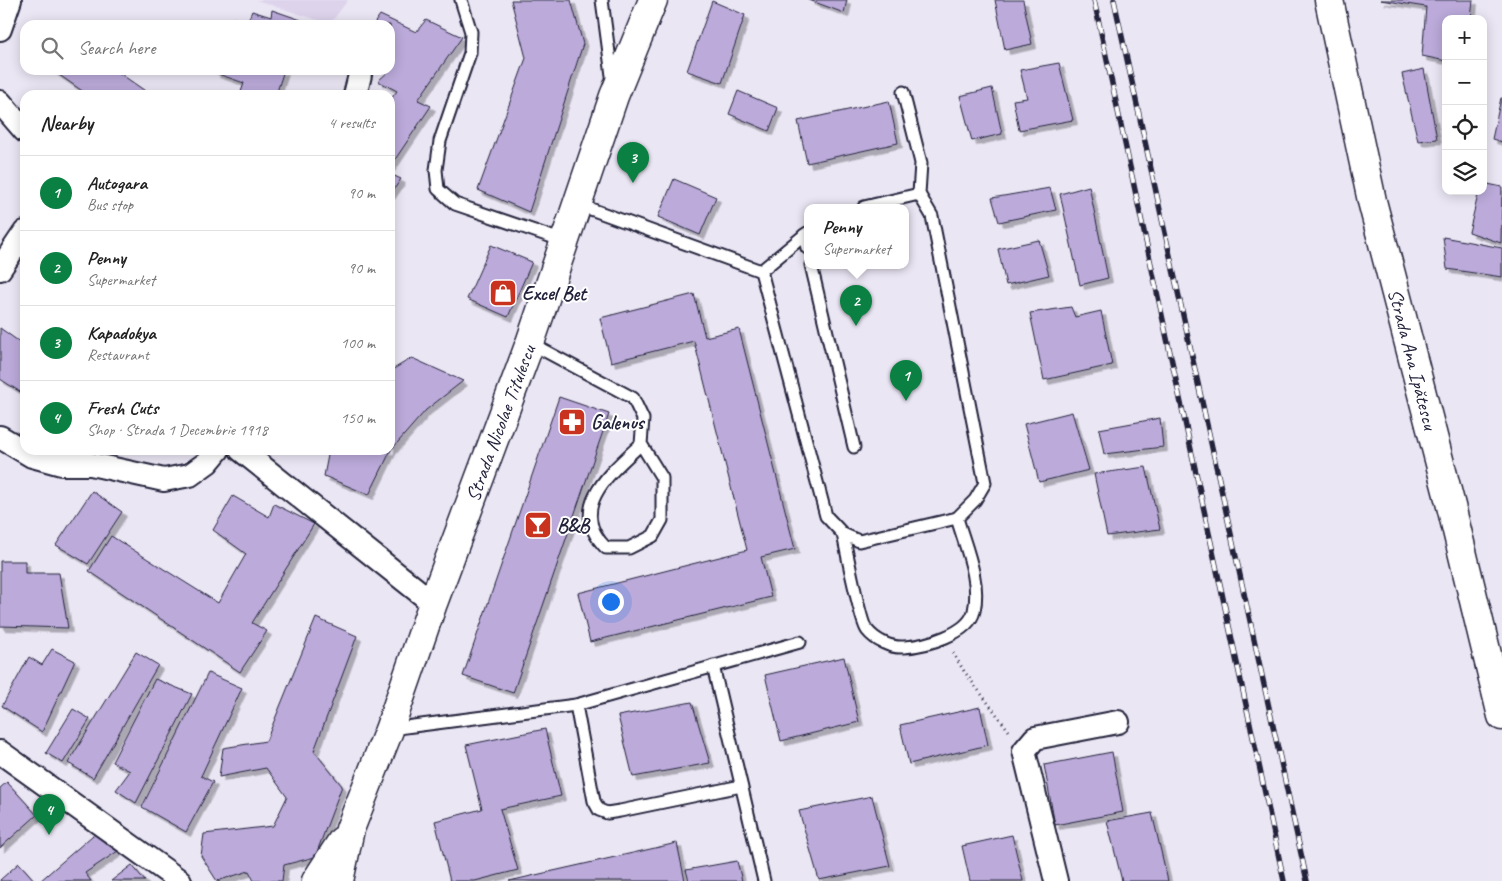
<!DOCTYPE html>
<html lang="en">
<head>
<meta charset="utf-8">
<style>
  :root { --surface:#fff; --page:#f2f2f2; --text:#222; --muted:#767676; --line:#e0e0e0; --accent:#0b8043 }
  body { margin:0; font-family:Caveat,sans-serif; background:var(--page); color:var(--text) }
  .controls { position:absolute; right:15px; top:15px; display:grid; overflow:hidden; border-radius:10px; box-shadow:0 2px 12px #0003 }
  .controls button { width:45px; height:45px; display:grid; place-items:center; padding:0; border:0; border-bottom:1px solid var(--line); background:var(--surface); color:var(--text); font:25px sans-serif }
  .you { position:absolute; left:610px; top:601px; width:18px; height:18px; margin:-12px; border:4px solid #fff; border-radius:50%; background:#1a73e8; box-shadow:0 0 0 8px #1a73e833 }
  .badge { display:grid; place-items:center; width:32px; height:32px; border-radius:50%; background:var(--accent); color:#fff; font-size:16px; font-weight:700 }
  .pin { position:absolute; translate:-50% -41px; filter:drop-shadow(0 1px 2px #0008) }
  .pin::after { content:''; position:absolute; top:26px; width:18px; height:15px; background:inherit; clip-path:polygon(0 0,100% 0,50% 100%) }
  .popup { position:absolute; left:804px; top:204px; width:105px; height:65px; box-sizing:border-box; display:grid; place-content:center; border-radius:10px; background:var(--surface); filter:drop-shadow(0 1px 4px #0005); font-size:16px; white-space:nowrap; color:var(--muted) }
  .popup b { font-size:19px; color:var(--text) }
  .popup::after { content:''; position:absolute; left:50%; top:100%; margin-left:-10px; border:10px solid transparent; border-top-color:var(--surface) }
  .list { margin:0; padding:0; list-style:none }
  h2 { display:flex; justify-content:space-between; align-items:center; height:65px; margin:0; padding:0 20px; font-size:21px }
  h2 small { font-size:16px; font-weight:400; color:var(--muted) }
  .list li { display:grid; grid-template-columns:32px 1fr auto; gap:15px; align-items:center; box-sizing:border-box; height:75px; padding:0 20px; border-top:1px solid var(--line) }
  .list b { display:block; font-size:19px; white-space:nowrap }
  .list p { margin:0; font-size:16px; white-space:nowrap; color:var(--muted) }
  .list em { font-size:16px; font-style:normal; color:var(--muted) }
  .icon { flex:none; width:28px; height:28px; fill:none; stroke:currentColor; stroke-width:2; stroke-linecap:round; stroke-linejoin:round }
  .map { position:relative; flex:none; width:1502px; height:881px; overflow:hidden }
  .search { position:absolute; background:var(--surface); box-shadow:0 2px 12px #0003; left:20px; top:20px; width:375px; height:55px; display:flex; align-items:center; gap:12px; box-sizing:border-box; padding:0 18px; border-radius:15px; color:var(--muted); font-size:19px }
  .panel { position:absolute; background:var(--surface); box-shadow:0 2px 12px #0003; left:20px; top:90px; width:375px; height:365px; border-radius:15px }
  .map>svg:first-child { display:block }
  .built { fill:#ddd4ec }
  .building { fill:#bbaada; stroke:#22223b; filter:url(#shadow) }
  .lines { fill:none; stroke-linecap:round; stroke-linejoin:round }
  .lane-casing { stroke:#22223b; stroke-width:15 }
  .street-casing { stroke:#22223b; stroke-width:26 }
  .secondary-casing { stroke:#22223b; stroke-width:31 }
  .path { stroke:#22223b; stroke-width:3; stroke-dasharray:1 4; stroke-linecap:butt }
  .lane { stroke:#fff; stroke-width:11 }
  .street { stroke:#fff; stroke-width:22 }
  .secondary { stroke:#fff; stroke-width:28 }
  .rail-casing { stroke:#22223b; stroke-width:5.5 }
  .rail { stroke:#fff; stroke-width:4; stroke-dasharray:11; stroke-linecap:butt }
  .labels { text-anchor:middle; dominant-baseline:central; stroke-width:4; stroke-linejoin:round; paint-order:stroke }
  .poi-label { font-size:20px; font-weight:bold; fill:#22223b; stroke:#fff; text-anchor:start }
  .street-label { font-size:20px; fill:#22223b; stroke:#fff }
</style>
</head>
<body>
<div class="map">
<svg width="1502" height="881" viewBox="0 0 1502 881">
  <defs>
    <filter id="shadow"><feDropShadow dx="4.5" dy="4.5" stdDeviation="0" flood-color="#0004"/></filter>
  </defs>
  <rect width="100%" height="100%" fill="#ebe6f4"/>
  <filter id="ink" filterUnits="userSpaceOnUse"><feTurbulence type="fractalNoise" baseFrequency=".02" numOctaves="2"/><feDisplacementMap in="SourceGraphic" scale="10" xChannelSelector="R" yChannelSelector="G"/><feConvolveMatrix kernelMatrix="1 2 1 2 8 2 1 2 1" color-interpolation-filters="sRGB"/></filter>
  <g filter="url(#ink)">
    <path class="built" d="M256,0H348L330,24Z"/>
    <g class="building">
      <path d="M511,0H571L583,44L529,212L478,190L526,58Z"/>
      <path d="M809,0H847L844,13Z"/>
      <path d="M995,0H1023L1032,44L1005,50Z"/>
      <path d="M1380,0H1473L1471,19H1446V61L1422,56L1426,7Z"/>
      <path d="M712,1L745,15L722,83L687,71Z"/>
      <path d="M272,10L301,20L299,25H231L233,18L247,23L252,11L271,17Z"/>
      <path d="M380,15L416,32L426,20L462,37L418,100L431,106L390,167V100L397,91L378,81L390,70L393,64L390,62V25H373Z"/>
      <path d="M1059,63L1073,120L1019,130L1013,100L1027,98L1020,70Z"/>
      <path d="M1424,69L1437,139L1418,141L1402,74Z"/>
      <path d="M52,70H115L151,95H88Z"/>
      <path d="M216,70H284L276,95H240L244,83L215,73Z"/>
      <path d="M992,88L1002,134L972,141L960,96Z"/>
      <path d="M738,91L778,108L769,131L729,114Z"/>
      <path d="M1501,98H1502V142L1492,139Z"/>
      <path d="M889,101L898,143L807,163L798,121Z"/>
      <path d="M390,174L401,179L390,195Z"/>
      <path d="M674,179L716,197L700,235L658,217Z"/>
      <path d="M1483,183L1502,187L1501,243L1469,232L1479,191H1483Z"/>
      <path d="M1089,186L1108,278L1080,285L1060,194Z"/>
      <path d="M1050,188L1056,210L999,222L992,198Z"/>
      <path d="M1443,237L1502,248V277L1447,269Z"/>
      <path d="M1039,240L1049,275L1006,285L998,249Z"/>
      <path d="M491,245L532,262L508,317L467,299Z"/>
      <path d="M694,294L705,337L739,329L795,549L761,557L771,597L590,642L578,593L747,550L694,341L611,362L600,318Z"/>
      <path d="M1071,307L1075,317L1101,311L1112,365L1044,380L1030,313Z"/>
      <path d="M0,328L21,343L25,336V395L0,379Z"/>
      <path d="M412,358L463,381L426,410L391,450L369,495L324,476L329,450H390V371Z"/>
      <path d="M559,397L609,414L513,693L463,676Z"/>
      <path d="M1072,412L1089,470L1039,482L1024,424Z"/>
      <path d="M1160,418L1163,447L1104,454L1099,429Z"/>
      <path d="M1146,467L1160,529L1107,536L1094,474Z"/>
      <path d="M92,491L122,512L88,564L56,545Z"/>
      <path d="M233,496L269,517L274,504L314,524L252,623L267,631L240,672L89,571L111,536L218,603L246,554L213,530Z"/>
      <path d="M0,561H25V573H59L68,628L0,626Z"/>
      <path d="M316,618L357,636L314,751L342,786L315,857L284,865L282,881H254L249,871L217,881L201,856L204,834L273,826L287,797L266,768L219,777L223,748L266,741Z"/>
      <path d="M52,649L75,661L42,732L2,706L29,657L42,665Z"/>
      <path d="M136,652L158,665L93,778L68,763Z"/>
      <path d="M844,657L859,722L781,741L765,675Z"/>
      <path d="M208,673L242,688L201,776L213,782L186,832L142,807Z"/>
      <path d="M155,679L192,694L136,803L116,790L130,771L112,762Z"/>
      <path d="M692,702L710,763L633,777L618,716Z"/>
      <path d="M980,707L988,745L909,764L900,725Z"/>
      <path d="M73,709L90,719L63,763L46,753Z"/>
      <path d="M545,729L561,796L500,809L518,870L475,881H450L435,821L482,809L466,745Z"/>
      <path d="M1112,752L1123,812L1055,825L1044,765Z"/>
      <path d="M7,782L37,815L0,848V788Z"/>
      <path d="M872,796L890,866L819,880L799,811Z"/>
      <path d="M1152,813L1168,881H1122L1107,821Z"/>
      <path d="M100,829L118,851L85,873L91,881H40Z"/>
      <path d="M1012,835L1023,881H970L962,846Z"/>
      <path d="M677,843L685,881H509Z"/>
      <path d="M737,861L742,881H689L686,870Z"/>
      <path d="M19,863L35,881H0V880Z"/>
      <path d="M132,865L145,881H111Z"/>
    </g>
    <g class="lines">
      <g class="lane-casing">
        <g id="lane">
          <path d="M461,0L471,32L470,53L440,141L436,170L438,189L455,204L564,241"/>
          <path d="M602,0L613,83"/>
          <path d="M577,204L761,271"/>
          <path d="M864,207L919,194"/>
          <path d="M807,233L761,271L826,516L843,534L859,541L957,518L975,500L985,483L932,216L919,194L921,163L903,92"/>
          <path d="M804,235L807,248"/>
          <path d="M811,265L854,447"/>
          <path d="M530,343L633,398L643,419L641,444C611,472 566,508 606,548H629L653,536L662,520V478L641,444"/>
          <path d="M843,534C846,549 861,624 867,630C875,640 890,648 904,647C925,646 969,634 974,611C981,581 965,546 957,518"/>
          <path d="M713,666L764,881"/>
          <path d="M576,705L594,801L599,810L607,813L620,811L741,786"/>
          <path d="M390,729L576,705L800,642"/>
        </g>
      </g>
      <g class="street-casing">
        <g id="street">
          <path d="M0,29L10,0"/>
          <path d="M355,95L360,75"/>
          <path d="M0,102L25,131"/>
          <path d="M0,269L25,232"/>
          <path d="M0,437L32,456L61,464H91L164,480L190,475L208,462L218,450"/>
          <path d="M241,450L433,603"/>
          <path d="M0,752L180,881"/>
          <path d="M1056,881L1024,751L1035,738L1118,722"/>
        </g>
      </g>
      <g class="secondary-casing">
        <g id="secondary">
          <path id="s1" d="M1329,0L1372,201L1451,506L1502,716"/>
          <path d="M316,881L342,841"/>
          <path id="s2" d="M339,881L350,829L389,730L433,603L530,343L614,96L653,0"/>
        </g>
      </g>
      <path class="path" d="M953,653L964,671L1009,731"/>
      <use href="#lane" class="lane"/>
      <use href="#street" class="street"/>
      <use href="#secondary" class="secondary"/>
      <g class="rail-casing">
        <g id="rail">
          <path d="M1094,0L1284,881"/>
          <path d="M1114,0L1307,881"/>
        </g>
      </g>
      <use href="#rail" class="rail"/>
    </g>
  </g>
  <defs>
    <g id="shop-square" transform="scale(1.4375)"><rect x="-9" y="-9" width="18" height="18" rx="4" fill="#c8321e" stroke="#fff"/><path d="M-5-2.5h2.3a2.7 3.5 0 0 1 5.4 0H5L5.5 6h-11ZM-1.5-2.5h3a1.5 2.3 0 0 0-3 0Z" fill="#fff"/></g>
    <g id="pharmacy-square" transform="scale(1.4375)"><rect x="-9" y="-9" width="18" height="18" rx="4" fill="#c8321e" stroke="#fff"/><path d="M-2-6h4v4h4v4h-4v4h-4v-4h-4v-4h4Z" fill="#fff"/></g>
    <g id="bar-square" transform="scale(1.4375)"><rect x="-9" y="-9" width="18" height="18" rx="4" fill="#c8321e" stroke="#fff"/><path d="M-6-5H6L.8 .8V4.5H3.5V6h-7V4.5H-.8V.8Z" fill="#fff"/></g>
  </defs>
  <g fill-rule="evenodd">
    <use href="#shop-square" x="503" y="293"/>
    <use href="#pharmacy-square" x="572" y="422"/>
    <use href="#bar-square" x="538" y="525"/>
  </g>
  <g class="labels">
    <g class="poi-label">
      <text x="522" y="293">Excel Bet</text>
      <text x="591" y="422">Galenus</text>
      <text x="557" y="525">B&amp;B</text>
    </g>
    <g class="street-label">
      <text stroke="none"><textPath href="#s1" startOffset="369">Strada Ana Ipătescu</textPath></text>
      <text stroke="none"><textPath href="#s2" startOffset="486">Strada Nicolae Titulescu</textPath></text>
    </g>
  </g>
</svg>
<div class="controls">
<button>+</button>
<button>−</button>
<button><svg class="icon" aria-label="locate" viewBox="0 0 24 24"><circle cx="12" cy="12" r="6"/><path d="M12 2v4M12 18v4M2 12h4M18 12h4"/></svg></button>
<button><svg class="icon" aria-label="layers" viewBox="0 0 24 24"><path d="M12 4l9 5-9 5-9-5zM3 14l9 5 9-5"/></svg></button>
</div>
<div class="you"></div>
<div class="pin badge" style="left:906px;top:401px">1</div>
<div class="pin badge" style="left:856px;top:326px">2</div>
<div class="popup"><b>Penny</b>Supermarket</div>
<div class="pin badge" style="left:633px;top:183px">3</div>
<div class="pin badge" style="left:49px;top:835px">4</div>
<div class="search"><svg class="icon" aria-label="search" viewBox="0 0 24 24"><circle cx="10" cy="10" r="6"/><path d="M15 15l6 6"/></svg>Search here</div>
<section class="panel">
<h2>Nearby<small>4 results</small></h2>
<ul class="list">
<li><span class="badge">1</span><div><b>Autogara</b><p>Bus stop</p></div><em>90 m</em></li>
<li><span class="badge">2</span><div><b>Penny</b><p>Supermarket</p></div><em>90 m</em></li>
<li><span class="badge">3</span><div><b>Kapadokya</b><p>Restaurant</p></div><em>100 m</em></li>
<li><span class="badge">4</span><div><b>Fresh Cuts</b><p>Shop · Strada 1 Decembrie 1918</p></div><em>150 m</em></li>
</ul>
</section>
</div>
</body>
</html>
